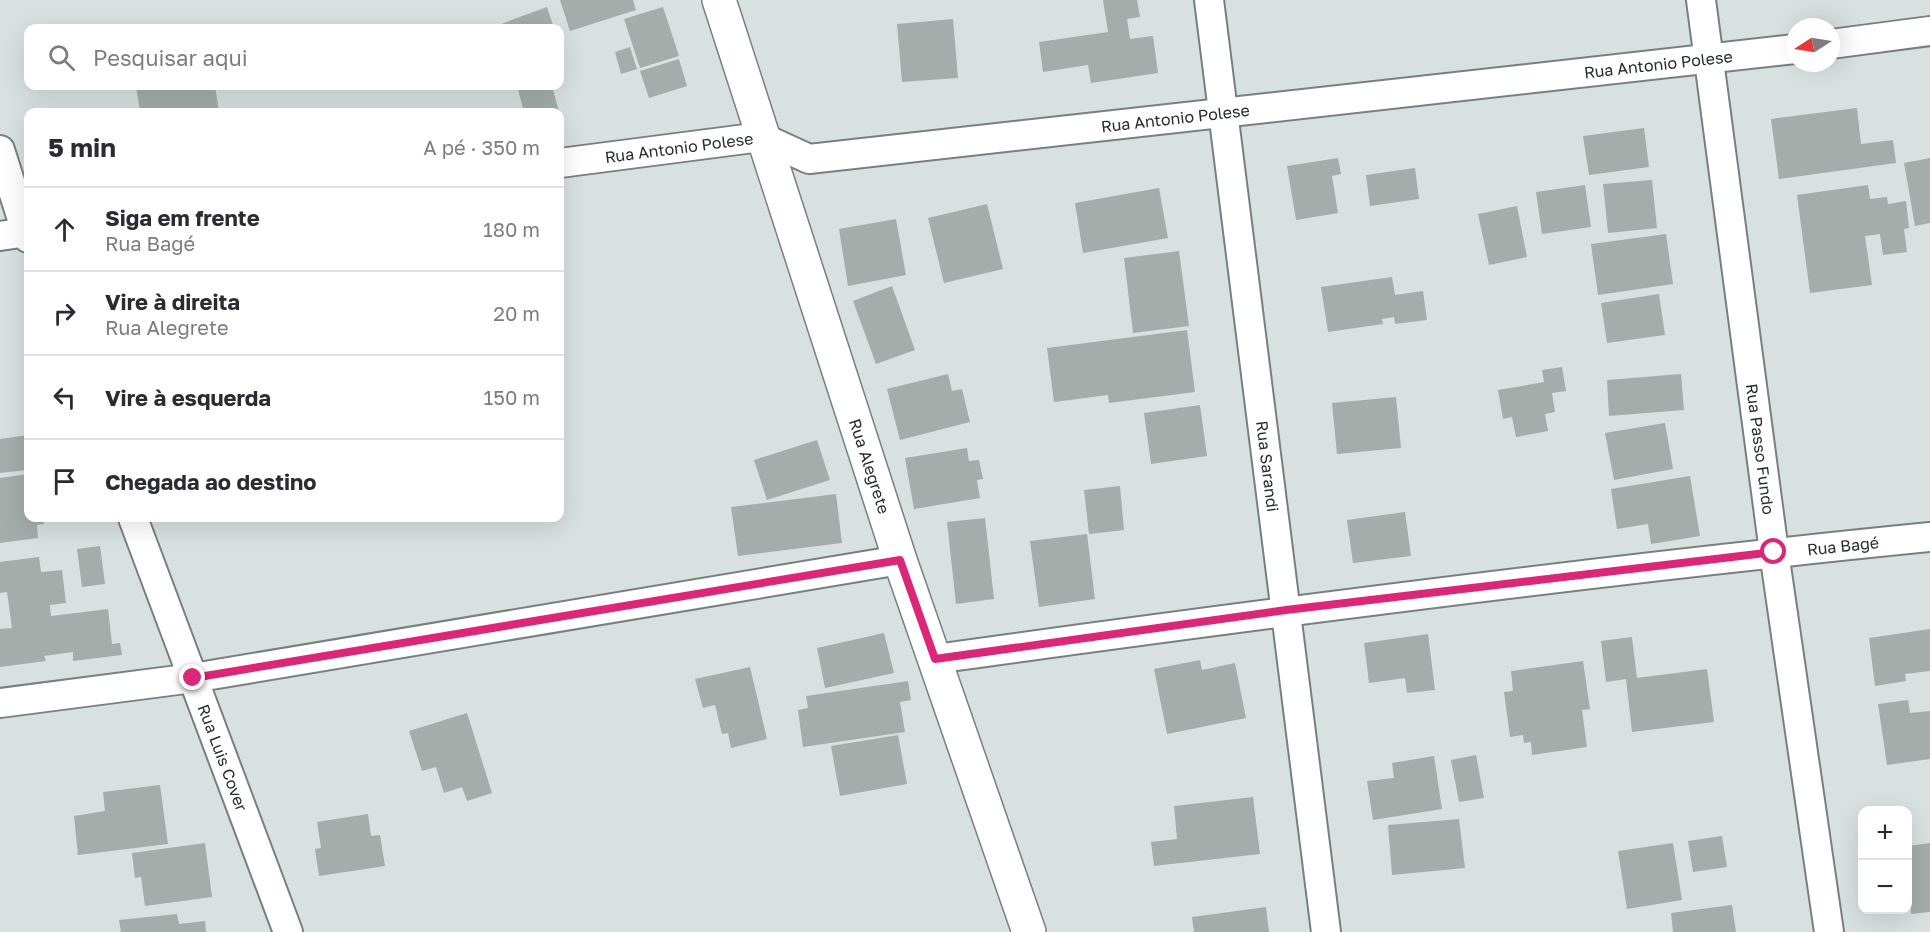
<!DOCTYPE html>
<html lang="pt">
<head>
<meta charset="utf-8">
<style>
  :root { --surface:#fff; --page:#f2f2f3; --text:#2b2b33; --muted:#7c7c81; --line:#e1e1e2 }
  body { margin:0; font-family:"Golos Text",sans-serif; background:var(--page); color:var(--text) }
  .controls { position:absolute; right:18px; bottom:18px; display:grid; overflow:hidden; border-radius:12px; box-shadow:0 6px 24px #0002 }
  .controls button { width:54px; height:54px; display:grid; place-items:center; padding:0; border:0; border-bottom:2px solid var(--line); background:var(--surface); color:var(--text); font:30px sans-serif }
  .compass { position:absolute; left:1786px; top:18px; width:54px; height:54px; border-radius:50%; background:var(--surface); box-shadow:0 6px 24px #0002; rotate:258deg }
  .stop { position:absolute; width:18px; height:18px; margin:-14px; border:4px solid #db2777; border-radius:50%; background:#fff }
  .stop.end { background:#db2777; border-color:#fff; box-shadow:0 2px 6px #0008 }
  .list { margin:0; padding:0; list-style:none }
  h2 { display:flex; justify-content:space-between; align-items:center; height:78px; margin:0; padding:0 24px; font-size:26px }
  h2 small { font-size:20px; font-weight:400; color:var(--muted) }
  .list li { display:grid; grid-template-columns:39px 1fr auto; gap:18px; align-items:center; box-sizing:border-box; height:84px; padding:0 24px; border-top:2px solid var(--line) }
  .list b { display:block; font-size:22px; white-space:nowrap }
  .list p { margin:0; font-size:20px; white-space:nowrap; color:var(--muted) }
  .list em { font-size:20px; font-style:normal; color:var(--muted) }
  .icon { flex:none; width:33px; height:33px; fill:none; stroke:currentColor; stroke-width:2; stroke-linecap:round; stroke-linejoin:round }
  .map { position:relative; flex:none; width:1930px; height:932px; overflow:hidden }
  .search { position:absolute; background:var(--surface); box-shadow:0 6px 24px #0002; left:24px; top:24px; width:540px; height:66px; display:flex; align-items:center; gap:15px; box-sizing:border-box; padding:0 21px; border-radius:12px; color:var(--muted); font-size:22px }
  .panel { position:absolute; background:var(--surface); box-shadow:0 6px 24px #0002; left:24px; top:108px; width:540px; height:414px; border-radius:12px }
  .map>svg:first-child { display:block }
  .building { fill:#a4adaa }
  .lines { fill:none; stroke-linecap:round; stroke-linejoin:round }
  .street-casing { stroke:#78807e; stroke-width:32 }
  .secondary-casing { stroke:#78807e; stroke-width:36 }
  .street { stroke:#fff; stroke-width:28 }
  .secondary { stroke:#fff; stroke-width:33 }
  .route { stroke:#db2777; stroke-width:8 }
  .labels { text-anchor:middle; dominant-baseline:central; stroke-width:5; stroke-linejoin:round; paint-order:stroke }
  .street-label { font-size:16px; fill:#282c2b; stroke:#fff }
</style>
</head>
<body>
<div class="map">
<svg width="1930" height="932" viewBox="0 0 1930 932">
  <rect width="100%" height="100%" fill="#d8e1df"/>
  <g class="building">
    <path d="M560,0H633L636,10L570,31Z"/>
    <path d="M1103,0H1137L1140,17L1127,19L1130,39L1153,36L1158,73L1091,83L1088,65L1043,72L1039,42L1108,32Z"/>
    <path d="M547,7L554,28H490Z"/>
    <path d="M663,7L679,56L640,68L624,19Z"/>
    <path d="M953,19L958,78L902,82L897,24Z"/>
    <path d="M630,47L637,69L621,74L615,52Z"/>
    <path d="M679,59L687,86L649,98L640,71Z"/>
    <path d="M136,86H215L219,112H140Z"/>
    <path d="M517,86H552L559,112H524Z"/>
    <path d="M1857,108L1861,144L1893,140L1896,163L1779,179L1771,119Z"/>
    <path d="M1644,128L1649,167L1589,175L1583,136Z"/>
    <path d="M1338,158L1341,174L1332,176L1338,213L1296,220L1287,166Z"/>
    <path d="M1930,158V223L1915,226L1904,163Z"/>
    <path d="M1415,168L1419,199L1370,206L1366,175Z"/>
    <path d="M1652,180L1657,228L1608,233L1603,184Z"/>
    <path d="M1585,185L1591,227L1542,234L1536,192Z"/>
    <path d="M1868,185L1870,199L1887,197L1888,204L1906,201L1909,228L1904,229L1907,252L1883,255L1880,234L1865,236L1872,285L1810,293L1797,195Z"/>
    <path d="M1159,188L1168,238L1083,253L1075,203Z"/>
    <path d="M987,204L1003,269L944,283L928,218Z"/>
    <path d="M1517,206L1527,257L1489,265L1478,214Z"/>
    <path d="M896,219L906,275L848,286L839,229Z"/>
    <path d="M1666,234L1673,284L1598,295L1591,244Z"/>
    <path d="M1179,251L1189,326L1133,333L1124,258Z"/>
    <path d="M1392,277L1395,295L1423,291L1427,320L1395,324L1394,317L1382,319L1383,324L1328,332L1321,287Z"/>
    <path d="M892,286L915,350L876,364L853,301Z"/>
    <path d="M1659,294L1665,335L1607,343L1601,303Z"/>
    <path d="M1187,330L1195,392L1109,403L1108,395L1054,402L1047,348Z"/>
    <path d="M1562,367L1566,391L1552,393L1555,412L1545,414L1548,431L1516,437L1512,417L1503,419L1498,390L1544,382L1542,370Z"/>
    <path d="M948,374L952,391L962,389L970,422L900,440L887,389Z"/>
    <path d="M1681,374L1684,410L1609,416L1607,380Z"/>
    <path d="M1396,397L1401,448L1337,454L1332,403Z"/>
    <path d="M1200,405L1207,456L1151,464L1144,413Z"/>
    <path d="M1665,423L1673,469L1614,480L1605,433Z"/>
    <path d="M28,435V470L0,473V439Z"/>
    <path d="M817,440L830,480L767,500L754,460Z"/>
    <path d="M967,448L969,461L979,460L983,479L977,480L980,498L914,509L905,458Z"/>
    <path d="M28,474V518H43L44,524L37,525L38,538L0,543V478Z"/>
    <path d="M1690,476L1700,536L1651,544L1648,524L1617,529L1611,489Z"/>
    <path d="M1120,486L1124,530L1089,534L1084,490Z"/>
    <path d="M836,494L842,543L738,556L731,507Z"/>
    <path d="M1405,512L1411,556L1353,563L1347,520Z"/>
    <path d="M985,518L994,599L956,604L947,522Z"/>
    <path d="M1087,534L1095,599L1039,607L1030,541Z"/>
    <path d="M100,546L105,584L82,587L77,549Z"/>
    <path d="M39,557L41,572L62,570L66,603L50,605L51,616L108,609L112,644L120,643L122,655L73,661V652L44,656L46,661L0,667V629L12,628L7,592L0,593V562Z"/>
    <path d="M1930,629V671L1905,674L1906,681L1875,686L1869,638Z"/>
    <path d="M884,633L894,673L825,688L817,648Z"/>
    <path d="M1428,634L1435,690L1407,693L1405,678L1369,683L1364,643Z"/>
    <path d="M1632,637L1637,678L1707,669L1714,722L1632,732L1626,679L1606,682L1601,641Z"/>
    <path d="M1200,660L1202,670L1235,663L1246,718L1167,734L1154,669Z"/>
    <path d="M1583,661L1590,709L1582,710L1587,747L1532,755L1531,742L1524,743L1523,735L1510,737L1504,692L1513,691L1511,671Z"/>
    <path d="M750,667L767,739L731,748L728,733L722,734L715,705L703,708L695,679Z"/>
    <path d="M908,681L911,700L900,702L905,732L803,747L798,710L808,708L806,696Z"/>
    <path d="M1908,700L1910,713L1930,711V759L1887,765L1878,704Z"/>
    <path d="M467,713L492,793L467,801L462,787L444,793L436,767L422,771L409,731Z"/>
    <path d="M898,735L907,784L840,796L831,746Z"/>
    <path d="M1476,755L1484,798L1459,802L1451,760Z"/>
    <path d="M1434,756L1442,809L1373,820L1367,781L1394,778L1392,763Z"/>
    <path d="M160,785L168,844L78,855L74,816L105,811L103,792Z"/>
    <path d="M1253,797L1260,854L1154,866L1151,842L1177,839L1174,806Z"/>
    <path d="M368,814L371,836L380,835L385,866L319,876L315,849L321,848L317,822Z"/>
    <path d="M1459,819L1465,868L1392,875L1388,825Z"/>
    <path d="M1722,836L1727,867L1693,872L1688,841Z"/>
    <path d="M205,843L212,897L145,906L141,877L135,878L132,853Z"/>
    <path d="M1673,843L1682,900L1627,909L1618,851Z"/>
    <path d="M1930,843V912L1911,914L1908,846Z"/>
    <path d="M1732,905L1736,932H1673L1671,913Z"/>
    <path d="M1266,907L1269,932H1194L1192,917Z"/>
    <path d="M177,914L179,924L205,921L206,932H121L119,920Z"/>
  </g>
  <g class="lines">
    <g class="street-casing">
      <g id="street">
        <path id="s1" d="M1209,0L1326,932"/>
        <path id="s2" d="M1701,0L1774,552L1829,932"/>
        <path d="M1831,44L1930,31"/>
        <path d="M0,150L28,238"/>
        <path id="s3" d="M560,163L761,137L809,159L1795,49"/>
        <path d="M0,236L28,232"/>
        <path id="s4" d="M133,518L288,932"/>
        <path id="s5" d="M935,659C1266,613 1597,570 1930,537"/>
        <path d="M0,703L193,678L900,560"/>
      </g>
    </g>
    <g class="secondary-casing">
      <g id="secondary">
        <path id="s6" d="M719,0L900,560L1029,932"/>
      </g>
    </g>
    <use href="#street" class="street"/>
    <use href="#secondary" class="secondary"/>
  </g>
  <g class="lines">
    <path class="route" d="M193,678L900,560L935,659L1286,610L1774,552"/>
  </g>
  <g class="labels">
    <g class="street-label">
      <text stroke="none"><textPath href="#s3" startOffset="1110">Rua Antonio Polese</textPath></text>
      <text stroke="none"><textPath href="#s3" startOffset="624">Rua Antonio Polese</textPath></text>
      <text stroke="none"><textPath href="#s3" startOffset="120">Rua Antonio Polese</textPath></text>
      <text stroke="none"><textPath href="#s2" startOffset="453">Rua Passo Fundo</textPath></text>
      <text stroke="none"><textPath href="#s1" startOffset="470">Rua Sarandi</textPath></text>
      <text stroke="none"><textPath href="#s6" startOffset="490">Rua Alegrete</textPath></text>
      <text stroke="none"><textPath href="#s5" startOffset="915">Rua Bagé</textPath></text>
      <text stroke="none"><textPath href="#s4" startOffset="256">Rua Luis Cover</textPath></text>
    </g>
  </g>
</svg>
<div class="controls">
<button>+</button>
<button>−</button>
</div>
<svg class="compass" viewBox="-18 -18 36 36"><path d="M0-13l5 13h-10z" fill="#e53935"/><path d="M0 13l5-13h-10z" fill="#7c7c81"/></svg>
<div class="stop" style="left:1774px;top:552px"></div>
<div class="stop end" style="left:193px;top:678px"></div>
<div class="search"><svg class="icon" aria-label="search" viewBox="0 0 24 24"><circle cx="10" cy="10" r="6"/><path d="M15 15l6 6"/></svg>Pesquisar aqui</div>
<section class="panel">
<h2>5 min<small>A pé · 350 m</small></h2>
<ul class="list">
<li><svg class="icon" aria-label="ahead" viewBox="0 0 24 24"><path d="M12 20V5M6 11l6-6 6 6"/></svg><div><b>Siga em frente</b><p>Rua Bagé</p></div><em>180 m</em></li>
<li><svg class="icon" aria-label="right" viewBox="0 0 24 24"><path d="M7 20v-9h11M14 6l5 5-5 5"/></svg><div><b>Vire à direita</b><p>Rua Alegrete</p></div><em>20 m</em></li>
<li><svg class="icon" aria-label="left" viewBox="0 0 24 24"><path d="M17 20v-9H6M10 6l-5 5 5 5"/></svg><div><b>Vire à esquerda</b></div><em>150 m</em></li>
<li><svg class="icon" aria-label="arrive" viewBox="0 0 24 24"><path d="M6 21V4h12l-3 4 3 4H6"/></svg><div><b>Chegada ao destino</b></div></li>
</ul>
</section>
</div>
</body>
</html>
